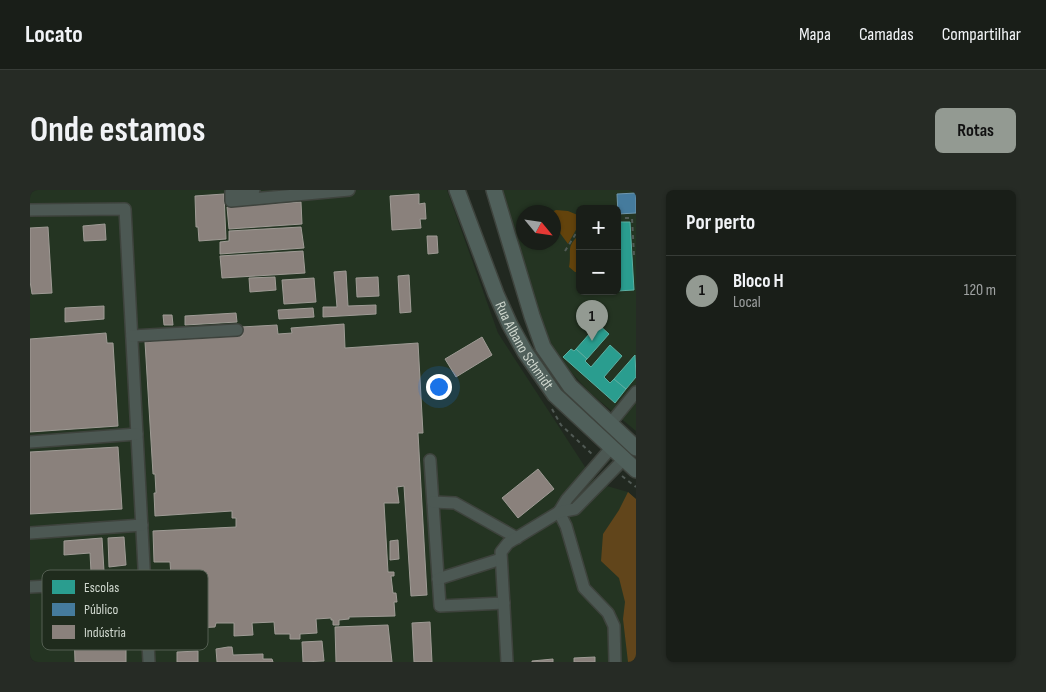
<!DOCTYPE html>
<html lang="pt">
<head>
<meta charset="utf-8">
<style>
  :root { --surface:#191e18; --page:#262b25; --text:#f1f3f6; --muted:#9fa2a2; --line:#373c37; --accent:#939a92 }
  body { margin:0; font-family:"Sofia Sans Condensed",sans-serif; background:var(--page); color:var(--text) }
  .controls { position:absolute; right:15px; top:15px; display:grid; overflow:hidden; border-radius:8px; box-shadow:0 1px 4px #0004 }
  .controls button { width:45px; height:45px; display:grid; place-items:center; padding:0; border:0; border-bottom:1px solid var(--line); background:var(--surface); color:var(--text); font:25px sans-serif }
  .compass { position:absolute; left:486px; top:15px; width:45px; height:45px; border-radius:50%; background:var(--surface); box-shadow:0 1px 4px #0004; rotate:119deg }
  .you { position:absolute; left:408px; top:196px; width:18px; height:18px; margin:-12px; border:4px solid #fff; border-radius:50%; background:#1a73e8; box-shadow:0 0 0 8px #1a73e833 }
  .badge { display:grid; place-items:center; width:32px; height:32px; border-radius:50%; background:var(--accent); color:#111; font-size:16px; font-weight:700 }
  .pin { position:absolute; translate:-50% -41px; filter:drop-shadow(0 1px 2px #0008) }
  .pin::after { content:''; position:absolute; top:26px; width:18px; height:15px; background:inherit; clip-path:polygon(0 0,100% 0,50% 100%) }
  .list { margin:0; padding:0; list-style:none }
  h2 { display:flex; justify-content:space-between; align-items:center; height:65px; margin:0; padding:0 20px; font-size:21px }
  h2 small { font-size:16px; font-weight:400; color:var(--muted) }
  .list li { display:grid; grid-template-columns:32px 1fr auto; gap:15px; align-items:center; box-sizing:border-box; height:70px; padding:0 20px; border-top:1px solid var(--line) }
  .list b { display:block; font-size:19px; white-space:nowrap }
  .list p { margin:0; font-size:16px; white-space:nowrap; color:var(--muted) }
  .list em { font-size:16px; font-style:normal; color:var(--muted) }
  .map { position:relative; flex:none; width:606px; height:472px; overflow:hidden; border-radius:8px }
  header { display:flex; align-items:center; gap:30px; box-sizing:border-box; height:70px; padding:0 25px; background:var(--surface); border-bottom:1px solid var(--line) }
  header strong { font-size:24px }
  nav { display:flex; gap:28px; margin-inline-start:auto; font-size:18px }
  .intro { display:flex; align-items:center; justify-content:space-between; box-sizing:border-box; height:120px; padding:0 30px }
  h1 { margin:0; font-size:35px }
  .button { padding:12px 22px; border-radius:8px; background:var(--accent); color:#111; font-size:18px; font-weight:700 }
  main { display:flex; gap:30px; padding:0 30px }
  aside { flex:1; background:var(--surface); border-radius:8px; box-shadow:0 1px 4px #0004 }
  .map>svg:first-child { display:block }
  .built { fill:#243422; fill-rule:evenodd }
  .green { fill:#63430c }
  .forest { fill:#61451b }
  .schools { fill:#2a9d8f; stroke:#5cafa2 }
  .public { fill:#457b9d; stroke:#6f97ac }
  .industry { fill:#8a817c; stroke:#9f9b95 }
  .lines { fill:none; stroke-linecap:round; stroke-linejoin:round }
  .minor-casing { stroke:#3e433d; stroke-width:14 }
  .major-casing { stroke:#3e433d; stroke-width:18 }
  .path { stroke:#515a55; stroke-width:2; stroke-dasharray:4 4; stroke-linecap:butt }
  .minor { stroke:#4c5853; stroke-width:11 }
  .major { stroke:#50605b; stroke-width:15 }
  .labels { text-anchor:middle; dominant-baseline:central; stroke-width:5; stroke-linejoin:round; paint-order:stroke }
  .street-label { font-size:15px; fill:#d0d8cf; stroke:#1f2b1d }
  .key { fill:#1f2b1d; stroke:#545f52; stroke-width:1 }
  .key-label { font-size:14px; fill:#d0d8cf }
</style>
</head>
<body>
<header>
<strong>Locato</strong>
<nav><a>Mapa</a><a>Camadas</a><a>Compartilhar</a></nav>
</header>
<div class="intro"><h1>Onde estamos</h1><a class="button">Rotas</a></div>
<main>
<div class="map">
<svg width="606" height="472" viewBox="0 0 606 472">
  <rect width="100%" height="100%" fill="#212820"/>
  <g class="built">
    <path d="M0,0H417L468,143L559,283L570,294L598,302L606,309V472H0Z"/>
    <path d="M470,0H606V241L560,203L521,160L513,142ZM550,19H587V101H550ZM493,22H524V52H493Z"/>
  </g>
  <g class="green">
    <path d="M526,20L538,21L550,26C550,35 543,45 538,54L527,39L522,22Z"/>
    <path d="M550,44V82H545L539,77C542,61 535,57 550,44Z"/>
  </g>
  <path class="forest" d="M598,302L606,309V472H598L593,429L595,412L589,388L571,371L573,344L589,320Z"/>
  <g class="schools">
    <path d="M587,32H600L604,100L587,101Z"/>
    <path d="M568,134L579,144L557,169L546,159Z"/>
    <path d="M580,155L592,166L574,187L580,193L584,189L596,199L585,213L533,167L541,159L544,161L546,159L557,169L555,171L561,177Z"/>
    <path d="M605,165L606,187L596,199L584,189Z"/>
  </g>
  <path class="public" d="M606,3V23L588,24L587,4Z"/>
  <g class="industry">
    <path d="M194,4L196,49L169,51L168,37H166L165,6Z"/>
    <path d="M389,4V14L395,13L396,29H390L391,38L362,40L360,6Z"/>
    <path d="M271,12L272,34L199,39L197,17Z"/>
    <path d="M75,34L76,50L54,51L53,36Z"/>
    <path d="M18,37L22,103L2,104L0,91V38Z"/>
    <path d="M271,37L274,58L190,64V52L199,51V41Z"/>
    <path d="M397,46H407L408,63L398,64Z"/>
    <path d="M273,61L275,83L192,88L190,66Z"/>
    <path d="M316,81L318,116L346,115V124L293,127V117H307L304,82Z"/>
    <path d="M379,85L381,122L370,123L368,86Z"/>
    <path d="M245,87L246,100L220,102L219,88Z"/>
    <path d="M348,87L349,106L327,107L326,88Z"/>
    <path d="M284,88L286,112L254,114L252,90Z"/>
    <path d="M74,116V129L35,132V118Z"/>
    <path d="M283,118L284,127L249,129L248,120Z"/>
    <path d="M206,123L207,132L155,135V126Z"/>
    <path d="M133,125H142L143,135H134Z"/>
    <path d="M314,134L315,158L388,153L393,243H388L397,405L381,406L374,296L367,297L369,313H354L358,382H364V386H361L363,403H366L367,412H364L365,426L319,427V429L309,430V435H303V430H301V428L286,429L287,443L270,444V449H260V444H245L244,432L222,433L223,445L204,446V433H186L185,437L128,440L126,422L161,421L162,425L172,424L170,409H174L173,400L142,401L140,372H124L123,341L206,337V328H202V321L125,326L124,303H126L125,284H123L115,152L212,146L211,137L247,135L248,144L262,143L261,138Z"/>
    <path d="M76,143L77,153H83L88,236L0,242V149Z"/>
    <path d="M452,147L462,165L426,187L415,169Z"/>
    <path d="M88,257L92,319L0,324V262Z"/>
    <path d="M508,279L524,299L488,328L472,308Z"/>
    <path d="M94,347L96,375L79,377L78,348Z"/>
    <path d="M72,348L74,381L61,382L60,363L34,365V351Z"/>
    <path d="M368,350L369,369L360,370V351Z"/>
    <path d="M400,432L402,472H384L382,433Z"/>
    <path d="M358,435L362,472H306L305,437Z"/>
    <path d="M86,438V445H96V472H45L44,439Z"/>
    <path d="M292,451L294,471L273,472L272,452Z"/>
    <path d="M198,457H202L203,465L233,464V469H242L243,472H187L186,459Z"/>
    <path d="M168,461V472H147V462Z"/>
    <path d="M565,467V472H544V468Z"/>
    <path d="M523,469V472H502V471Z"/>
  </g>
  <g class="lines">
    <g class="minor-casing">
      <g id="minor">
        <path d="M224,0L201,2V11L319,0"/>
        <path d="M0,20L95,19L119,472"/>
        <path d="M102,146L207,140"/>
        <path d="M580,234L606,202"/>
        <path d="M0,252L107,244"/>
        <path d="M400,270L410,416L474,413"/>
        <path d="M403,312L425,313L487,348"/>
        <path d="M529,322L536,336L554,398L578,423L584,436L585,472"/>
        <path d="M529,322L537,309L581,258"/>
        <path d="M0,343L112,335"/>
        <path d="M408,389L471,369"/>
        <path d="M0,397L115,391"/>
        <path d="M477,472L471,362L478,353L529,322L545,319L594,269"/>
      </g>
    </g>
    <g class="major-casing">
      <g id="major">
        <path id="s1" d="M427,0L466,104L480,135L495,162L525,205L606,280"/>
        <path d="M464,0L502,126L513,157L540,196L606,258"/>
      </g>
    </g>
    <g class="path">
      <path d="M587,28H602L604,65"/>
      <path d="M535,61L550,37"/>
      <path d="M522,219L531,235L562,264"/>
      <path d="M592,286L606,297"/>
    </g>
    <use href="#minor" class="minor"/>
    <use href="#major" class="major"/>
  </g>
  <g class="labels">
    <g class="street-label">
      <text stroke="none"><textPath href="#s1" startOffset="170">Rua Albano Schmidt</textPath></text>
    </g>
  </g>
  <rect x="12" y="380" width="166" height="80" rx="8" class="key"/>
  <rect x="22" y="390" width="23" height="14" fill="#2a9d8f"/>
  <rect x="22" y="413" width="23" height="13" fill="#457b9d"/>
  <rect x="22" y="435" width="23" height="14" fill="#8a817c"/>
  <g class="key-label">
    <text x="54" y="402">Escolas</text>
    <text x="54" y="424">Público</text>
    <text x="54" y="447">Indústria</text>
  </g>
</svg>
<div class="controls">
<button>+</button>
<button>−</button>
</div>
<svg class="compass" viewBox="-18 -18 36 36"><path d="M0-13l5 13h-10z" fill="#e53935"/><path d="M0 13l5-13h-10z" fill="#9fa2a2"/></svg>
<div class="you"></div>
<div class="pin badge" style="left:562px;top:151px">1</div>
</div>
<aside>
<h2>Por perto<small></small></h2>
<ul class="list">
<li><span class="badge">1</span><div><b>Bloco H</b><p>Local</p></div><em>120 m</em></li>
</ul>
</aside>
</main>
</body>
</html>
